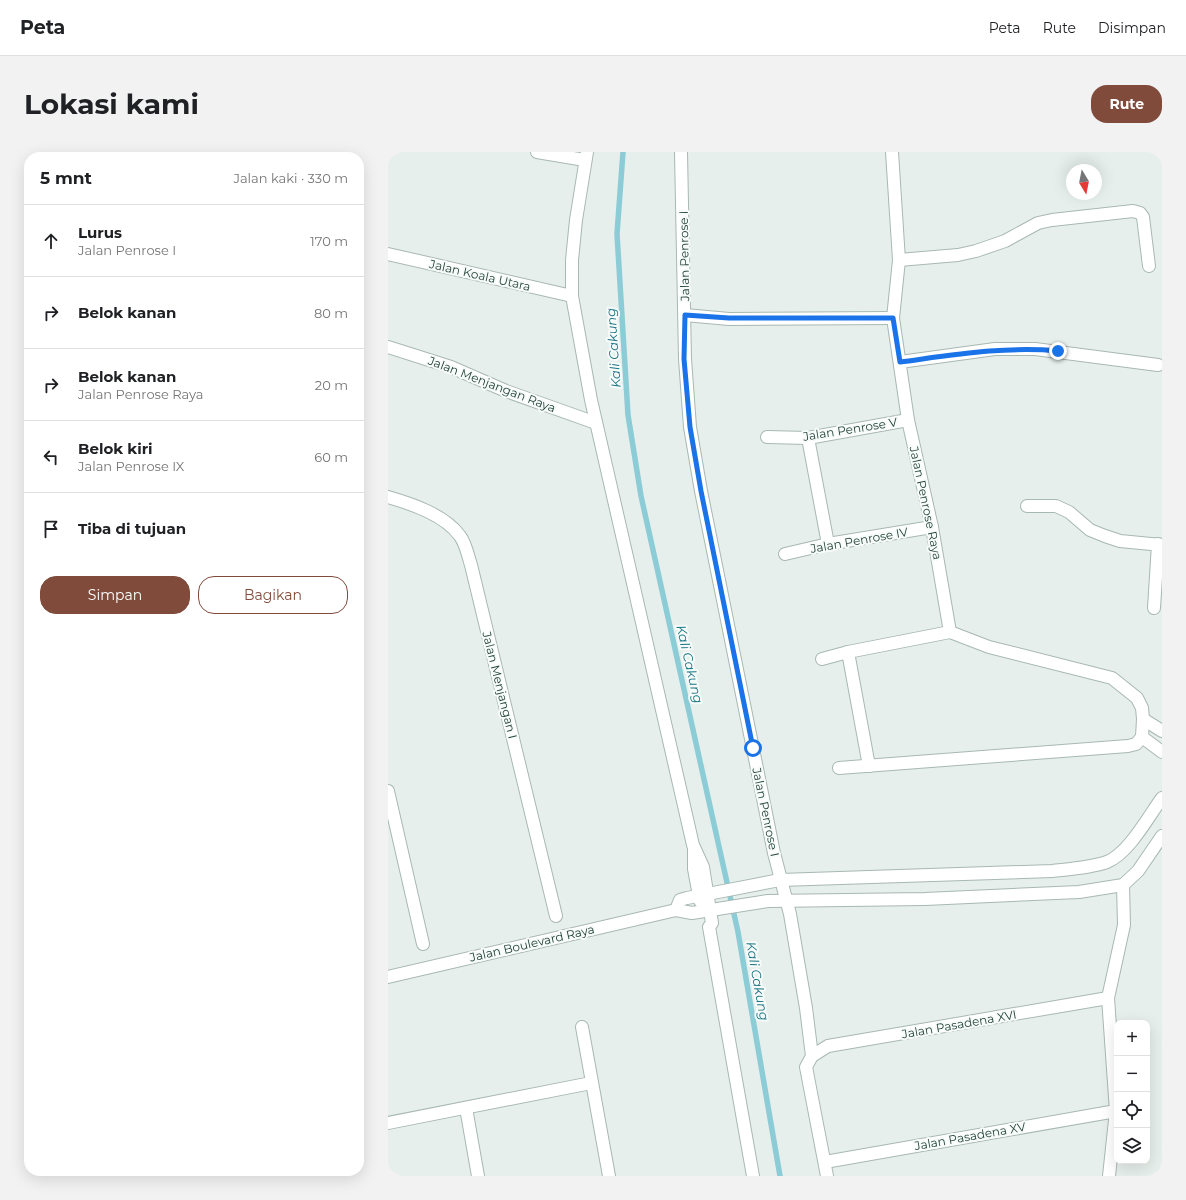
<!DOCTYPE html>
<html lang="id">
<head>
<meta charset="utf-8">
<style>
  :root { --surface:#fff; --page:#f2f2f2; --text:#202124; --muted:#757577; --line:#e0e0e0; --accent:#814b3c }
  body { margin:0; font-family:Montserrat,sans-serif; background:var(--page); color:var(--text) }
  .controls { position:absolute; right:12px; bottom:12px; display:grid; overflow:hidden; border-radius:8px; box-shadow:0 4px 16px #0002 }
  .controls button { width:36px; height:36px; display:grid; place-items:center; padding:0; border:0; border-bottom:1px solid var(--line); background:var(--surface); color:var(--text); font:20px sans-serif }
  .compass { position:absolute; left:678px; top:12px; width:36px; height:36px; border-radius:50%; background:var(--surface); box-shadow:0 4px 16px #0002; rotate:170deg }
  .stop { position:absolute; width:12px; height:12px; margin:-9px; border:3px solid #1a73e8; border-radius:50%; background:#fff }
  .stop.end { background:#1a73e8; border-color:#fff; box-shadow:0 1px 4px #0008 }
  .list { margin:0; padding:0; list-style:none }
  h2 { display:flex; justify-content:space-between; align-items:center; height:52px; margin:0; padding:0 16px; font-size:17px }
  h2 small { font-size:13px; font-weight:400; color:var(--muted) }
  .list li { display:grid; grid-template-columns:26px 1fr auto; gap:12px; align-items:center; box-sizing:border-box; height:72px; padding:0 16px; border-top:1px solid var(--line) }
  .list b { display:block; font-size:15px; white-space:nowrap }
  .list p { margin:0; font-size:13px; white-space:nowrap; color:var(--muted) }
  .list em { font-size:13px; font-style:normal; color:var(--muted) }
  .actions { display:flex; gap:8px; padding:12px 16px }
  .actions a { flex:1; padding:9px 0; border:1px solid var(--accent); border-radius:16px; text-align:center; font-size:14px; color:var(--accent) }
  .actions .main { background:var(--accent); color:#fff }
  .icon { flex:none; width:22px; height:22px; fill:none; stroke:currentColor; stroke-width:2; stroke-linecap:round; stroke-linejoin:round }
  .map { position:relative; flex:none; width:774px; height:1024px; overflow:hidden; border-radius:16px }
  header { display:flex; align-items:center; gap:24px; box-sizing:border-box; height:56px; padding:0 20px; background:var(--surface); border-bottom:1px solid var(--line) }
  header strong { font-size:19px }
  nav { display:flex; gap:22px; margin-inline-start:auto; font-size:14px }
  .intro { display:flex; align-items:center; justify-content:space-between; box-sizing:border-box; height:96px; padding:0 24px }
  h1 { margin:0; font-size:28px }
  .button { padding:10px 18px; border-radius:16px; background:var(--accent); color:#fff; font-size:14px; font-weight:700 }
  main { display:flex; gap:24px; padding:0 24px }
  aside { flex:1; background:var(--surface); border-radius:16px; box-shadow:0 4px 16px #0002 }
  .map>svg:first-child { display:block }
  .lines { fill:none; stroke-linecap:round; stroke-linejoin:round }
  .stream { stroke:#8cccd6; stroke-width:5.5 }
  .minor-casing { stroke:#a8b8b2; stroke-width:14 }
  .minor { stroke:#fff; stroke-width:12 }
  .route { stroke:#1a73e8; stroke-width:5 }
  .labels { text-anchor:middle; dominant-baseline:central; stroke-width:4; stroke-linejoin:round; paint-order:stroke }
  .street-label { font-size:12px; fill:#234339; stroke:#f7fbf9 }
  .water-label { font-size:13px; font-style:italic; fill:#197383; stroke:#f7fbf9 }
</style>
</head>
<body>
<header>
<strong>Peta</strong>
<nav><a>Peta</a><a>Rute</a><a>Disimpan</a></nav>
</header>
<div class="intro"><h1>Lokasi kami</h1><a class="button">Rute</a></div>
<main>
<aside>
<h2>5 mnt<small>Jalan kaki · 330 m</small></h2>
<ul class="list">
<li><svg class="icon" aria-label="ahead" viewBox="0 0 24 24"><path d="M12 20V5M6 11l6-6 6 6"/></svg><div><b>Lurus</b><p>Jalan Penrose I</p></div><em>170 m</em></li>
<li><svg class="icon" aria-label="right" viewBox="0 0 24 24"><path d="M7 20v-9h11M14 6l5 5-5 5"/></svg><div><b>Belok kanan</b></div><em>80 m</em></li>
<li><svg class="icon" aria-label="right" viewBox="0 0 24 24"><path d="M7 20v-9h11M14 6l5 5-5 5"/></svg><div><b>Belok kanan</b><p>Jalan Penrose Raya</p></div><em>20 m</em></li>
<li><svg class="icon" aria-label="left" viewBox="0 0 24 24"><path d="M17 20v-9H6M10 6l-5 5 5 5"/></svg><div><b>Belok kiri</b><p>Jalan Penrose IX</p></div><em>60 m</em></li>
<li><svg class="icon" aria-label="arrive" viewBox="0 0 24 24"><path d="M6 21V4h12l-3 4 3 4H6"/></svg><div><b>Tiba di tujuan</b></div></li>
</ul>
<div class="actions"><a class="main">Simpan</a><a>Bagikan</a></div>
</aside>
<div class="map">
<svg width="774" height="1024" viewBox="0 0 774 1024">
  <rect width="100%" height="100%" fill="#e6efeb"/>
  <g class="lines">
    <path class="stream" d="M235,0L229,82L240,263L253,344L350,780L392,1024"/>
    <g class="minor-casing">
      <g id="minor">
        <path d="M149,0L197,8"/>
        <path d="M199,0L188,68L184,108V144L203,248L305,693L315,715L324,771L321,775L365,1024"/>
        <path d="M293,0L297,207L302,275L313,339L386,701L402,762L418,856L424,904L418,915L439,1024"/>
        <path d="M504,0L511,108L505,166L520,268L544,375L562,480L601,495L724,526L749,546L754,556L755,567L754,585"/>
        <path d="M0,102L184,144"/>
        <path d="M511,108L570,103L588,99L617,89L650,71L664,68L745,59L752,61L755,65L761,114"/>
        <path d="M297,163L341,167L505,166"/>
        <path d="M0,195L63,215L118,239L208,271"/>
        <path d="M512,210L607,197H647L770,213"/>
        <path d="M379,285L420,286L520,268"/>
        <path d="M420,286L440,392"/>
        <path d="M0,345C24,352 57,363 72,384C78,392 80,404 83,413L168,764"/>
        <path d="M639,354H668L681,360L702,378L717,384L732,389L774,393"/>
        <path d="M397,402L440,392L544,375"/>
        <path d="M766,456L770,392"/>
        <path d="M460,500L481,614"/>
        <path d="M434,507L460,500L562,480"/>
        <path d="M755,567L774,579"/>
        <path d="M754,585L774,600"/>
        <path d="M451,616L740,594L748,592L754,585"/>
        <path d="M0,639L35,792"/>
        <path d="M306,698V717L312,749"/>
        <path d="M288,758L292,748L299,746L392,728L664,719C682,717 701,716 719,710C741,701 760,665 774,646"/>
        <path d="M288,758L304,761L380,749L537,747L691,740L735,733L750,719L774,684"/>
        <path d="M0,825L288,758"/>
        <path d="M194,875L221,1024"/>
        <path d="M424,904L440,894L720,846"/>
        <path d="M78,956L90,1024"/>
        <path d="M0,971L203,931"/>
        <path d="M437,1010L728,959"/>
        <path d="M721,1024L728,959L720,846L736,773L735,733"/>
      </g>
    </g>
    <use href="#minor" class="minor"/>
  </g>
  <g class="lines">
    <path class="route" d="M365,596L313,339L302,275L296,207L297,163L341,166H505L512,210C565,203 617,194 670,199"/>
  </g>
  <g class="labels">
    <g class="street-label">
      <text transform="translate(296 104) rotate(-91)">Jalan Penrose I</text>
      <text transform="translate(92 123) rotate(13)">Jalan Koala Utara</text>
      <text transform="translate(104 232) rotate(21)">Jalan Menjangan Raya</text>
      <text transform="translate(462 277) rotate(-9)">Jalan Penrose V</text>
      <text transform="translate(538 351) rotate(78)">Jalan Penrose Raya</text>
      <text transform="translate(471 388) rotate(-10)">Jalan Penrose IV</text>
      <text transform="translate(112 533) rotate(76)">Jalan Menjangan I</text>
      <text transform="translate(378 660) rotate(78)">Jalan Penrose I</text>
      <text transform="translate(144 791) rotate(-13)">Jalan Boulevard Raya</text>
      <text transform="translate(571 872) rotate(-10)">Jalan Pasadena XVI</text>
      <text transform="translate(582 984) rotate(-10)">Jalan Pasadena XV</text>
    </g>
    <g class="water-label">
      <text transform="translate(225 196) rotate(-94)">Kali Cakung</text>
      <text transform="translate(302 512) rotate(77)">Kali Cakung</text>
      <text transform="translate(370 829) rotate(80)">Kali Cakung</text>
    </g>
  </g>
</svg>
<div class="controls">
<button>+</button>
<button>−</button>
<button><svg class="icon" aria-label="locate" viewBox="0 0 24 24"><circle cx="12" cy="12" r="6"/><path d="M12 2v4M12 18v4M2 12h4M18 12h4"/></svg></button>
<button><svg class="icon" aria-label="layers" viewBox="0 0 24 24"><path d="M12 4l9 5-9 5-9-5zM3 14l9 5 9-5"/></svg></button>
</div>
<svg class="compass" viewBox="-18 -18 36 36"><path d="M0-13l5 13h-10z" fill="#e53935"/><path d="M0 13l5-13h-10z" fill="#757577"/></svg>
<div class="stop" style="left:365px;top:596px"></div>
<div class="stop end" style="left:670px;top:199px"></div>
</div>
</main>
</body>
</html>
